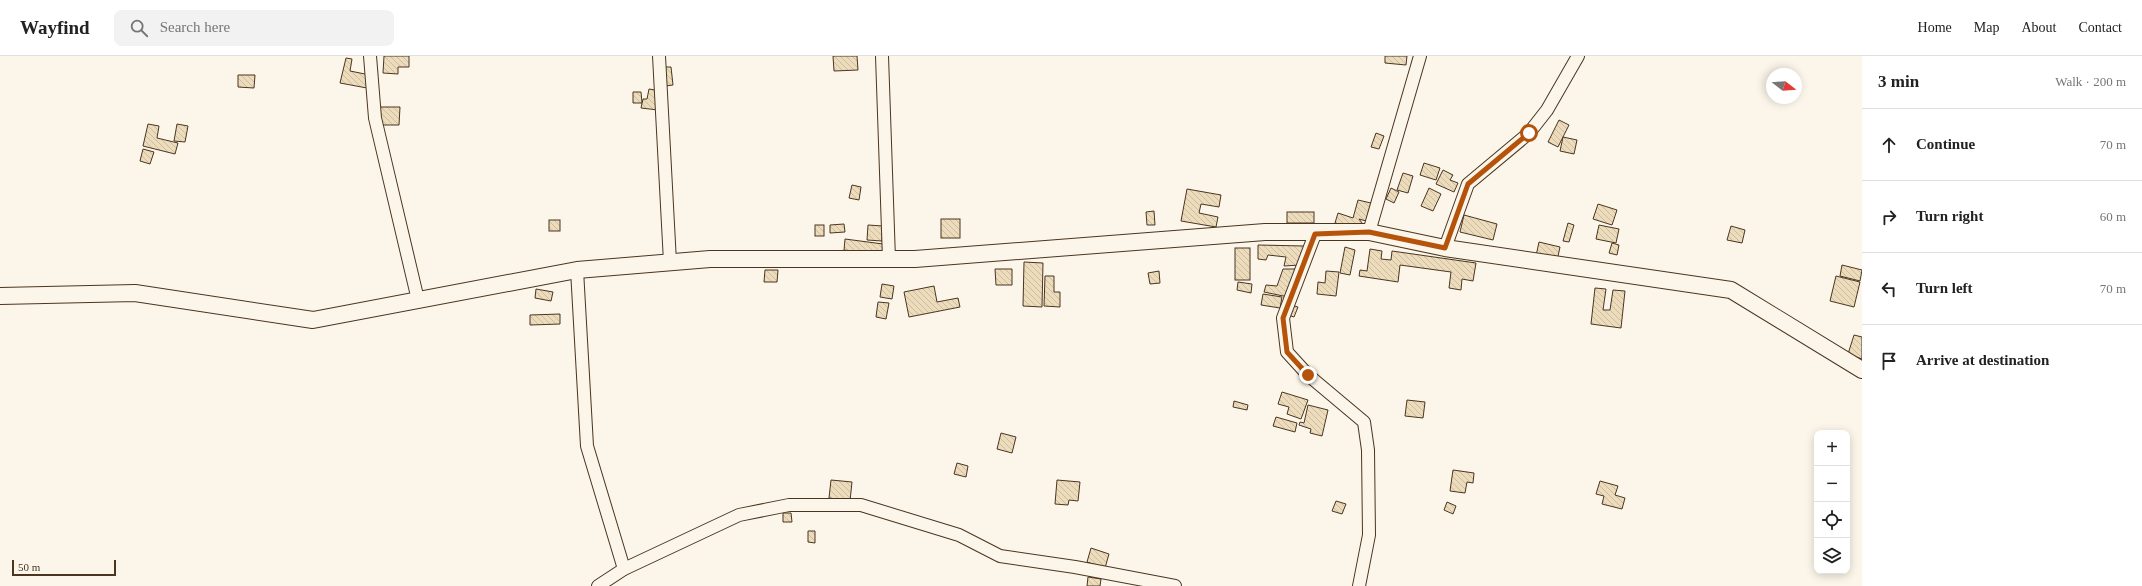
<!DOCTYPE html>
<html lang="en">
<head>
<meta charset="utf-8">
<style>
  :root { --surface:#fff; --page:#f2f2f2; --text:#222; --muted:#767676; --line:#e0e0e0 }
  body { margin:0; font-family:"Times New Roman",serif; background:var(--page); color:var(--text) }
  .controls { position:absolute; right:12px; bottom:12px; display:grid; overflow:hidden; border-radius:8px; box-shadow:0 2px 10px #0003 }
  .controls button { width:36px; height:36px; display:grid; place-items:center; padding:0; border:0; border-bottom:1px solid var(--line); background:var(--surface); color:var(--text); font:20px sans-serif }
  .compass { position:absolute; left:1766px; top:12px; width:36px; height:36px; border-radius:50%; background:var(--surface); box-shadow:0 2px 10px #0003; rotate:107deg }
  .scale { position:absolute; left:12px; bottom:10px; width:104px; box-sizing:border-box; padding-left:4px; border:2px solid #4a3520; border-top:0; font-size:11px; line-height:14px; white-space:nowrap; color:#4a3520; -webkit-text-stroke:3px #fbf6e9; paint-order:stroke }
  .stop { position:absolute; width:12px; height:12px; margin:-9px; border:3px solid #b45309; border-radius:50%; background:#fff }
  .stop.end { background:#b45309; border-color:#fff; box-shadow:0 1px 4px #0008 }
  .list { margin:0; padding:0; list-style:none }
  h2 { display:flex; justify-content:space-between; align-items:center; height:52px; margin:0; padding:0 16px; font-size:17px }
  h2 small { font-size:13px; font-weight:400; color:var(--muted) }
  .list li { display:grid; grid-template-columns:26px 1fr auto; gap:12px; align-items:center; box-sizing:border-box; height:72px; padding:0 16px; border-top:1px solid var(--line) }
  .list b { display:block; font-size:15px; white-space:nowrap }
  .list em { font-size:13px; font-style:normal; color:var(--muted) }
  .icon { flex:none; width:22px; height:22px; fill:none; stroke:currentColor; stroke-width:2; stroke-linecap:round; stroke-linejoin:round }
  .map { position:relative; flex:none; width:1862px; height:530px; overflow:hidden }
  header { display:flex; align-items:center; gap:24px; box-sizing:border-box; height:56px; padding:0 20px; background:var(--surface); border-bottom:1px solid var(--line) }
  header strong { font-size:19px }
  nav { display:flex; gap:22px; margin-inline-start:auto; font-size:14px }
  .search { width:280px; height:36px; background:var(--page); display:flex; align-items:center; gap:10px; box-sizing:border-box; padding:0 14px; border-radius:8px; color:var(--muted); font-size:15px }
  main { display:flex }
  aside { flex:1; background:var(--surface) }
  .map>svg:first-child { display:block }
  .building { fill:url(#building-back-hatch); stroke:#4a3520 }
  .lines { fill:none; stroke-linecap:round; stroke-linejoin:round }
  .minor-casing { stroke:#4a3520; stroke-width:14 }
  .tertiary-casing { stroke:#4a3520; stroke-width:18 }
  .minor { stroke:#fbf6e9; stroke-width:12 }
  .tertiary { stroke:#fbf6e9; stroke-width:16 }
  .route { stroke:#b45309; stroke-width:5 }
</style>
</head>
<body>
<header>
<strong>Wayfind</strong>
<div class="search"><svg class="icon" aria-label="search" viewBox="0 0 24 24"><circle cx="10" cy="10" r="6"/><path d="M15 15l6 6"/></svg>Search here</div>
<nav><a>Home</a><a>Map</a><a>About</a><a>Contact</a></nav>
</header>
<main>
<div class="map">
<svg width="1862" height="530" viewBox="0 0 1862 530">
  <defs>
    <pattern id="building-back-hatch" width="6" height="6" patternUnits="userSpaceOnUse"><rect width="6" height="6" fill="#ecdcbc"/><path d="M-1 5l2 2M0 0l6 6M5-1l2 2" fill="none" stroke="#ccbda1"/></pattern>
  </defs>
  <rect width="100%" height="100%" fill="#fbf6e9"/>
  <g class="building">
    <path d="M384,0H409V11H398V18L383,17Z"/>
    <path d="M833,0H857L858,14L834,15Z"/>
    <path d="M1385,0H1407L1406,9L1385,7Z"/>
    <path d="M346,2L352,3L350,15L370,19L367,32L340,27Z"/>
    <path d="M664,11H671L673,29L665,30Z"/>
    <path d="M238,19H255L254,32L238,31Z"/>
    <path d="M649,33L661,35L658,54L641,52L643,43H647Z"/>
    <path d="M633,36H641L642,47H633Z"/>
    <path d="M378,51H400L399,69H377Z"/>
    <path d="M1559,64L1569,69L1558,91L1548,86Z"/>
    <path d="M148,68L159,70L157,82L178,87L175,98L143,90Z"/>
    <path d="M177,68L188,70L185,86L174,85Z"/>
    <path d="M1376,77L1384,80L1379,93L1371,91Z"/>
    <path d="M1563,81L1577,84L1574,98L1560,95Z"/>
    <path d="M143,93L154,96L150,108L140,105Z"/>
    <path d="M1424,107L1440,112L1436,124L1420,119Z"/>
    <path d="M1443,114L1453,119L1450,124L1458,127L1454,136L1436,128Z"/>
    <path d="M1403,117L1413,120L1408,137L1397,134Z"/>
    <path d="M852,129L861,131L859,144L849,142Z"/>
    <path d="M1391,132L1399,136L1394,147L1386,143Z"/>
    <path d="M1429,132L1441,138L1433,155L1421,150Z"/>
    <path d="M1187,133L1221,139L1219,151L1201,148L1199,157L1218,161L1216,171L1181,165Z"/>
    <path d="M1358,144L1371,147L1366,165L1359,163L1369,176L1335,167L1338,157L1353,162Z"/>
    <path d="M1598,148L1617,154L1612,169L1593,163Z"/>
    <path d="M1154,155L1155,169H1147L1146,156Z"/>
    <rect x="1287" y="156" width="27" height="11"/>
    <path d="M1464,159L1497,168L1493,184L1460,176Z"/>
    <rect x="941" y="163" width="19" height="19"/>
    <rect x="549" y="164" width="11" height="11"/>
    <path d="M1568,167L1574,169L1569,186L1563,185Z"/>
    <path d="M844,168L845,176L830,177V169Z"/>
    <rect x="815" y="169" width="9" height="11"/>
    <path d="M868,169L883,170L882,185L867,184Z"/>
    <path d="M1599,169L1619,173L1616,187L1596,183Z"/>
    <path d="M1731,170L1745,174L1742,187L1727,184Z"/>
    <path d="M845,183L883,188L882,199L844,194Z"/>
    <path d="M1539,186L1560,191L1557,205L1536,200Z"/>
    <path d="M1612,187L1619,189L1617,199L1609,197Z"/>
    <path d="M1258,189L1304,190L1300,209L1284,210L1286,201L1268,199L1266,204L1258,203Z"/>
    <path d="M1345,191L1355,194L1350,219L1340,217Z"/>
    <rect x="1235" y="192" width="15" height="32"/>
    <path d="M1370,193L1382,195L1381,203L1391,204L1392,195L1476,207L1473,225L1462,223L1461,234L1449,232L1451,216L1400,209L1398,226L1359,220L1360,214L1367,215Z"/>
    <path d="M1024,206L1043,207L1042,251L1023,250Z"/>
    <path d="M1842,209L1862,214L1860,225L1840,220Z"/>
    <path d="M995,213H1012V229H996Z"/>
    <path d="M1283,213H1298L1288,241L1264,236L1266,229L1277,230Z"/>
    <path d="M765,214H778L777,226H764Z"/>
    <path d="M1159,215L1160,227L1150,228L1148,217Z"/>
    <path d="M1326,215L1339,216L1336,240L1317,238L1318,226L1325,227Z"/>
    <path d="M1045,220H1054V236H1060V251L1044,250Z"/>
    <path d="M1836,220L1860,226L1854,251L1830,245Z"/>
    <path d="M1238,226L1252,228L1251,237L1237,234Z"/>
    <path d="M882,228L894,230L892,243L880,241Z"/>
    <path d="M934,230L937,246L958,242L960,251L909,261L904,236Z"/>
    <path d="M1595,232L1606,233L1603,254H1610L1613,234L1625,235L1621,272L1591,268Z"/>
    <path d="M536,233L553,236L551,245L535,242Z"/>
    <path d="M1263,238L1282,241L1280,252L1261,249Z"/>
    <path d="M878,246L889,247L886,263L876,261Z"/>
    <path d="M1291,249L1298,251L1294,261L1288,259Z"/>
    <path d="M560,258V268L530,269V259Z"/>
    <path d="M1854,279L1862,281V303L1848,298Z"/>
    <path d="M1282,336L1308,344L1301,363L1287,358L1289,351L1278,348Z"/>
    <path d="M1407,344L1425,346L1423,362L1405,360Z"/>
    <path d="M1234,345L1248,349L1247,354L1233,351Z"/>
    <path d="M1308,349L1328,354L1322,380L1310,377L1311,373L1299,369L1300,366L1304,367Z"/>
    <path d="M1276,361L1297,367L1295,376L1273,370Z"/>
    <path d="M1001,377L1016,381L1012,397L997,393Z"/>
    <path d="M957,407L968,410L966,421L954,418Z"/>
    <path d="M1453,414L1474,417L1473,427L1467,426L1465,437L1450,435Z"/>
    <path d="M831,424L852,426L850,445L829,442Z"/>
    <path d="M1057,424L1080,426L1078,445L1069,444L1068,449L1055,448Z"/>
    <path d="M1600,425L1618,430L1615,439L1625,442L1622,453L1602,448L1604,440L1596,438Z"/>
    <path d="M1336,445L1346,448L1342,458L1332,455Z"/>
    <path d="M1447,446L1456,450L1453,458L1444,454Z"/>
    <path d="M783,457H791L792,466H783Z"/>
    <path d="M808,475H815V487L808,486Z"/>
    <path d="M1091,492L1109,498L1105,512L1087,506Z"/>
    <path d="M1088,521L1101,523L1100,530H1087Z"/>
  </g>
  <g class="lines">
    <g class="minor-casing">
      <g id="minor">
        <path d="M370,0L375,62L418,244"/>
        <path d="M659,0L670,206"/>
        <path d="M882,0L889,203"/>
        <path d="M1369,176L1420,0"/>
        <path d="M1315,178L1283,262L1287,296L1308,319L1364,366L1368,394L1369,479L1359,530"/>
        <path d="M1445,192L1468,128L1529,77L1547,54L1578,0"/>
        <path d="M577,214L587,390L624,513"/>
        <path d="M598,530L624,513L739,459L789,449H861L959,479L1000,500L1075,511L1175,530"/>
      </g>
    </g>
    <g class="tertiary-casing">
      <path id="tertiary" d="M0,240L135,237L313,264L577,214L710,203H915L1265,176H1369L1445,192L1731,234L1862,314"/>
    </g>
    <use href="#minor" class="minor"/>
    <use href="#tertiary" class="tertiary"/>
  </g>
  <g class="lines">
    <path class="route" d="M1308,319L1287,296L1283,262L1315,178L1369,176L1445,192L1468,128L1529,77"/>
  </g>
</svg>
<div class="controls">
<button>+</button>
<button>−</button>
<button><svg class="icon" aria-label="locate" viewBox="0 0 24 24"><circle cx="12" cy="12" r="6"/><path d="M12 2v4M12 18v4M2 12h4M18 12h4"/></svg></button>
<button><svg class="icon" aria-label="layers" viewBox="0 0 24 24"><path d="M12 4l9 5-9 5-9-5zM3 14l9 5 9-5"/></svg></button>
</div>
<svg class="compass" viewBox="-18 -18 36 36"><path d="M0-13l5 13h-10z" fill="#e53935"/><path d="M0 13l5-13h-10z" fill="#767676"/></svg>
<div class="scale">50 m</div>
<div class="stop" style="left:1529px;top:77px"></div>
<div class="stop end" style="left:1308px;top:319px"></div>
</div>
<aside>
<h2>3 min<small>Walk · 200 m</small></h2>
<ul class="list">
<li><svg class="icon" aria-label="ahead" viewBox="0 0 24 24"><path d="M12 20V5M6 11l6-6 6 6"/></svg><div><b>Continue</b></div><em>70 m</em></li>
<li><svg class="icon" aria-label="right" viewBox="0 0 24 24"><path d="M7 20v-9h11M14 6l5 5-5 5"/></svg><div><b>Turn right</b></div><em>60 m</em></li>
<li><svg class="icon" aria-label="left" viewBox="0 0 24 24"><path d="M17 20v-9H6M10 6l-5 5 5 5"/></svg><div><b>Turn left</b></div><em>70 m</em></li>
<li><svg class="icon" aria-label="arrive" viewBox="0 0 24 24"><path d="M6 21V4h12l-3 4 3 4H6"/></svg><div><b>Arrive at destination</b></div></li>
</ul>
</aside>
</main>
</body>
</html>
